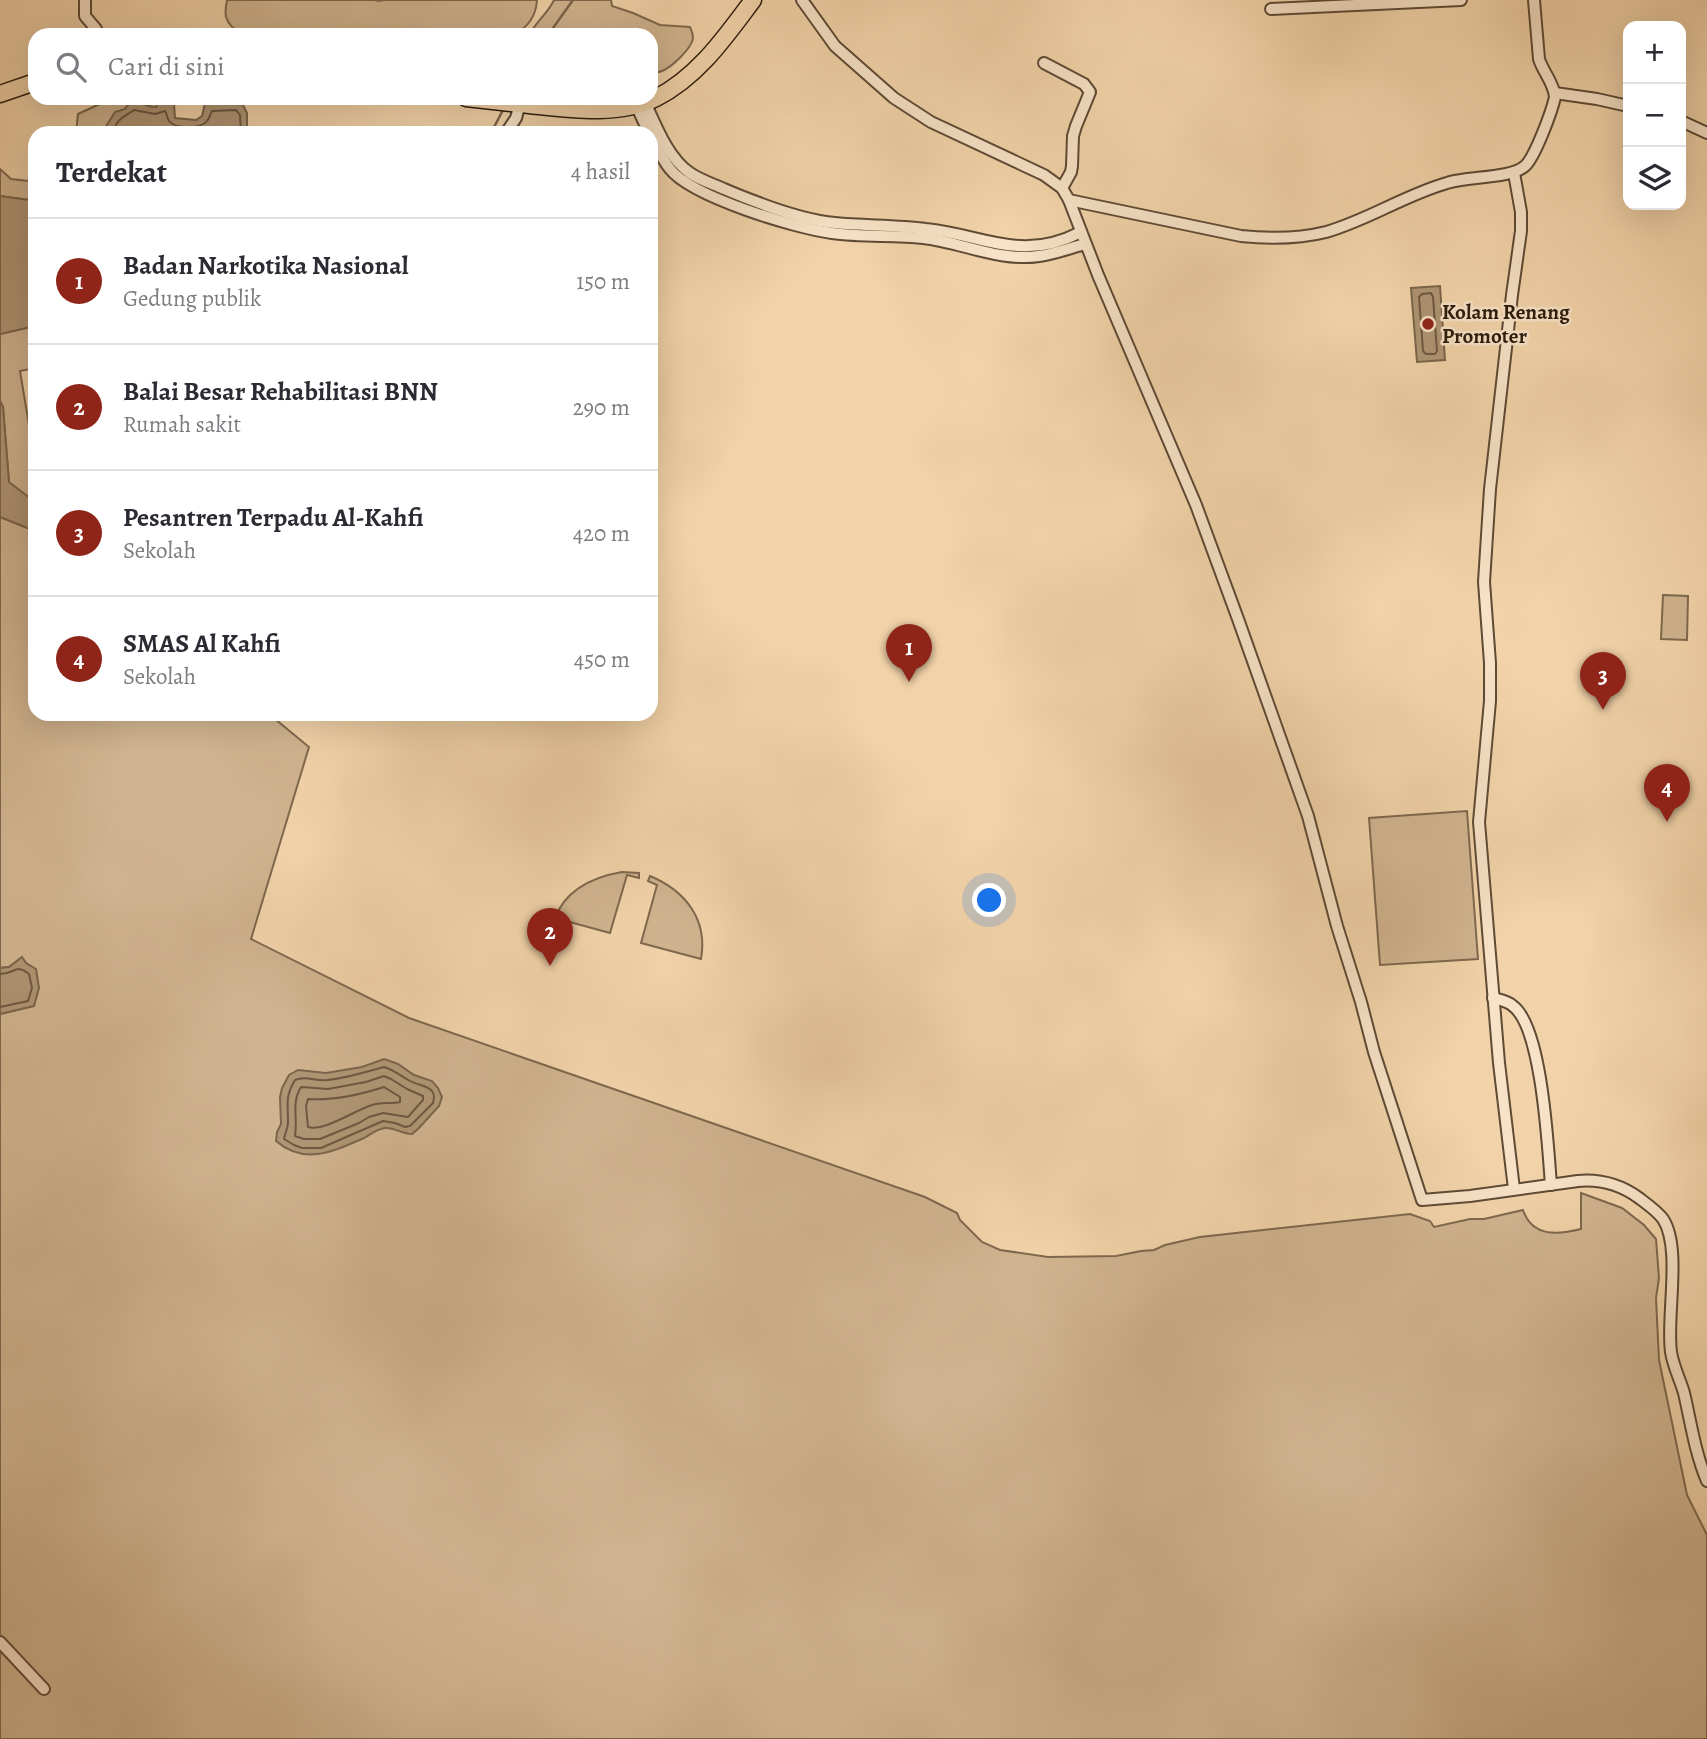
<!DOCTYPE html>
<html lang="id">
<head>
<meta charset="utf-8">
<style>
  :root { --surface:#fff; --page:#f7f7f7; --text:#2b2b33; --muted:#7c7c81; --line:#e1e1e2; --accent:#8f2418 }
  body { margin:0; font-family:Alegreya,serif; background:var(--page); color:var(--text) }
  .controls { position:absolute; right:21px; top:21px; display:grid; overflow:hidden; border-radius:14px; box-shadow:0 7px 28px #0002 }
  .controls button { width:63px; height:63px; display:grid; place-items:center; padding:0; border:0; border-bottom:2px solid var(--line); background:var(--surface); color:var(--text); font:35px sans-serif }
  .you { position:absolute; left:990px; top:901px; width:24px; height:24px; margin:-18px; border:5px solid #fff; border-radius:50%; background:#1a73e8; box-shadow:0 0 0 10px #1a73e833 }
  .badge { display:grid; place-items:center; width:46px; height:46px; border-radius:50%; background:var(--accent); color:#fff; font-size:23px; font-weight:700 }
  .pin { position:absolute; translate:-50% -58px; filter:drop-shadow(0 2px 4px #0008) }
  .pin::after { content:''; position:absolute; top:37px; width:24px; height:21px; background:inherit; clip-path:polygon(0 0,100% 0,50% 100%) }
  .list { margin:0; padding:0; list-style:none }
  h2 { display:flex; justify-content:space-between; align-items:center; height:91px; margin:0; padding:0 28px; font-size:30px }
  h2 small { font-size:23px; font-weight:400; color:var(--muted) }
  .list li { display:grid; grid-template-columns:46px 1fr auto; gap:21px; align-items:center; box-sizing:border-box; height:126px; padding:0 28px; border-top:2px solid var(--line) }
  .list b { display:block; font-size:26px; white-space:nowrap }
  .list p { margin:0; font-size:23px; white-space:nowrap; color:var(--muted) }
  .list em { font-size:23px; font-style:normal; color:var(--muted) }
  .icon { flex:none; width:38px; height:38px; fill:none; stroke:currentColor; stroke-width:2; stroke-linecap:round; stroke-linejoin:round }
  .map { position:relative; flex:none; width:1707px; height:1739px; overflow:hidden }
  .search { position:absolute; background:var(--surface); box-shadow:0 7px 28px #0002; left:28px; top:28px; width:630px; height:77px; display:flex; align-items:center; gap:18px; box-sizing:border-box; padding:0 24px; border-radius:21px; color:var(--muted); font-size:26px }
  .panel { position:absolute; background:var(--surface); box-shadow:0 7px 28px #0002; left:28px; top:126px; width:630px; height:595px; border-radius:21px }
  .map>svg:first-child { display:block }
  .green { fill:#d0b48f; stroke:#7e684e; stroke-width:2 }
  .water { fill:#af9574; stroke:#7b654b; stroke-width:2 }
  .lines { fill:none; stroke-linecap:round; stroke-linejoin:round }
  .shore { stroke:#6e5841; stroke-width:2 }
  .stream { stroke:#7b654b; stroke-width:2.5 }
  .minor-casing { stroke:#5e4a35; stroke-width:14 }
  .highway-casing { stroke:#2c1c0e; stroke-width:19 }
  .minor { stroke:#f7e2c7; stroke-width:10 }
  .highway { stroke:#f2d3a9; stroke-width:16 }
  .poi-dot { fill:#8f2418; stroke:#f7e2c7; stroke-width:2.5 }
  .labels { text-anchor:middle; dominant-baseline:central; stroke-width:5; stroke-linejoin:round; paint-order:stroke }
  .poi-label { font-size:21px; font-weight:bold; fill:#2c1c0e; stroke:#f7e2c7; text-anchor:start }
</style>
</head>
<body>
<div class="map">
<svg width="1707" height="1739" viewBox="0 0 1707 1739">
  <rect width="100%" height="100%" fill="#f2d3a9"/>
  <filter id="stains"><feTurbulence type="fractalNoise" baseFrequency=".00286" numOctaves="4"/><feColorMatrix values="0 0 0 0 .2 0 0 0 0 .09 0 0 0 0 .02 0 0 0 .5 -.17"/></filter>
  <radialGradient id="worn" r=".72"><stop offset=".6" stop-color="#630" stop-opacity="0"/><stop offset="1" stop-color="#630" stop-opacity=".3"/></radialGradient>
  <g class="green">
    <path d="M227,0H375L378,1L385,0H537C536,17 528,26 515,35H263L262,30C251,40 231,32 226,17C225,12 226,5 227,0Z"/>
    <path d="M554,0H611L612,6L633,13L660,25L690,27C692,32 693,33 693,38C692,48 672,67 662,71C658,73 656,72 651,72V35H529C536,22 548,13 554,0Z"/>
    <path d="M103,98H133L125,109L105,128L109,133H76L78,114L102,103Z"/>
    <path d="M0,169L11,179L29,181L35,190V203L29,200L0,196Z"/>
    <path d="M35,326V368L20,371L35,461V502L9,483L3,407L0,401V334Z"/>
    <path d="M0,517L35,531V714H269L309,747L251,939L409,1018L925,1197L957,1213L960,1220L982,1242L1000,1250L1048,1257L1116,1256L1141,1251L1154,1250L1165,1245L1200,1237L1410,1214L1430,1221L1434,1227L1470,1219H1484L1523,1210C1532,1237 1557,1235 1581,1229V1193L1622,1208L1644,1225L1656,1239L1659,1278L1656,1298L1659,1360L1687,1495L1707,1535V1739H0V1014L34,1006L36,970L26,963L22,958L9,967L0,968Z"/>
    <path d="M1663,595L1688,596L1687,640L1661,639Z"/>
    <path d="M1467,811L1478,959L1380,965L1369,818Z"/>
    <path d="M622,872L639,873V878L627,875L610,933L555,918C566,889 593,877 622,872Z"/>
    <path d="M650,876C686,891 708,920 701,959L641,943L657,885L648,881Z"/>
  </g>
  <g class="water">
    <path d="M133,98C143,103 143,106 156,107L158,103L174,104L175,118L196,120L202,116L205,103H242L247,113V133H109L105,128L115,112L125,109Z"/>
    <path d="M0,196L29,200L35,203V326L0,334Z"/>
    <path d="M1440,286L1445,360L1417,362L1411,288Z"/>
    <path d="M0,401L3,407L9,482L35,502V531L0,517Z"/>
    <path d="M22,957L26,963L36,969L39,988L34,1006L0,1014V968L9,967Z"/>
    <path d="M384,1059L398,1064L414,1075L432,1081L438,1088L442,1097L439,1106L419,1128L412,1134C402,1134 394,1127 385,1128C377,1129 371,1134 364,1138C334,1151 305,1166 276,1141L277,1132L281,1124L280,1097L282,1088L289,1075L298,1070L326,1073L362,1067Z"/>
  </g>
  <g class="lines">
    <g class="shore">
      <path d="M114,133C114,120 126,116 134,110L155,114L165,111C167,114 167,118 169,121C175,129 201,129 207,121C210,118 210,114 212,111L236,110L240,115L241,133"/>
      <path d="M1431,293L1433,297L1437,351L1435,354H1426L1423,351L1419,297L1422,294Z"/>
      <path d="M0,974C15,974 16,963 29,974L32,988L28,1001L0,1007"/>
      <path d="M384,1067C394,1070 401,1076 410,1081C417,1085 427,1085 432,1091C435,1096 434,1097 433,1103L410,1126L405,1127L395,1123L383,1121L321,1148H302L294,1145L284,1139C285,1133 288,1128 288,1122C288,1103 285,1097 295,1080C306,1075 316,1082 328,1080C347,1078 366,1072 384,1067Z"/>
      <path d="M384,1076L391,1079L407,1089L423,1096V1100L408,1117L383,1113L369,1117L359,1123L320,1139H304L295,1136C298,1118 291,1103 301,1087L328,1089L366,1082Z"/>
      <path d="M384,1087L400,1097V1102C391,1104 382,1102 372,1105C355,1110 324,1132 308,1127L306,1106L308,1099C334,1101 359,1095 384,1087Z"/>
    </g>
    <g class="stream">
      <path d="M548,35L573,0"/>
      <path d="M491,133L504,108"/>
    </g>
    <g class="minor-casing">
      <g id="minor">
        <path d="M85,0V16L96,29V35"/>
        <path d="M802,0L835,46L894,98L931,122L1044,175L1062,188L1069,200L1241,236C1270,239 1298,239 1326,232C1368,220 1405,195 1447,183C1467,176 1510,179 1525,166C1535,157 1552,111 1555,97C1554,83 1543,72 1539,59L1534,0"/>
        <path d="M1271,9L1461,0"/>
        <path d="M1044,63L1084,84L1090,92L1076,126L1073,136L1072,166L1071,172L1062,188"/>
        <path d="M1555,93L1597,99L1628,106"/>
        <path d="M645,102C656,126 668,158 690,173C700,180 713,184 724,189C757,203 800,220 835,223C865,226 896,225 926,229C985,235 1021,263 1081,232"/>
        <path d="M636,105L649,133"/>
        <path d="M1681,121L1707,133"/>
        <path d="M506,133L516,118L520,104"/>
        <path d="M651,136C657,147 662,159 670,169C692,197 795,228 832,233C862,237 893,235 923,238C961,242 999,262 1039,256C1054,254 1070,248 1085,244"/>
        <path d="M1514,173L1521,212V231L1512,295L1490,489L1484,582L1490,663V701L1479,822L1499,1063L1514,1189"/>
        <path d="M1069,200L1098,275L1196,505L1238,619L1308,816L1337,926L1361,1002L1374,1052L1422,1200L1470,1196L1578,1181C1600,1179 1621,1185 1639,1198C1647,1204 1657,1211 1663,1219C1682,1248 1666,1317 1671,1352C1673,1366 1680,1379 1684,1393C1691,1423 1695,1453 1707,1481"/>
        <path d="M1493,998C1500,1000 1508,1001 1513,1006C1542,1027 1548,1148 1551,1185"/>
        <path d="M0,1642L44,1689"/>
      </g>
    </g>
    <g class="highway-casing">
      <g id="highway">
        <path d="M0,94L35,82"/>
        <path d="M466,98C483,100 501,102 519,104C563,108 615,118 656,98C698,77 726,36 753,0"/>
      </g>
    </g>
    <use href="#minor" class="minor"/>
    <use href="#highway" class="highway"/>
  </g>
  <circle class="poi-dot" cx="1428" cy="324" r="7"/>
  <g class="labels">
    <g class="poi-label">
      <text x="1442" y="312">Kolam Renang<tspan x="1442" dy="24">Promoter</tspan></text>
    </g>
  </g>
  <rect width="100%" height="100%" filter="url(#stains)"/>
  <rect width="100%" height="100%" fill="url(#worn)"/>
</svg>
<div class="controls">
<button>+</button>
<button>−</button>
<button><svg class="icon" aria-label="layers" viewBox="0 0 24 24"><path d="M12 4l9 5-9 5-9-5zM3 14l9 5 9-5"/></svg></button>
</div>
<div class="you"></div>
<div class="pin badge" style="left:909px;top:682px">1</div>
<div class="pin badge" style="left:550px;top:966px">2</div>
<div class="pin badge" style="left:1603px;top:710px">3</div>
<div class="pin badge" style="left:1667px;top:822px">4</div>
<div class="search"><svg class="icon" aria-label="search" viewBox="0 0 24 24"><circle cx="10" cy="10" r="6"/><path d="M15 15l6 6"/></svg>Cari di sini</div>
<section class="panel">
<h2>Terdekat<small>4 hasil</small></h2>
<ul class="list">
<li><span class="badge">1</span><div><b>Badan Narkotika Nasional</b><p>Gedung publik</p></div><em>150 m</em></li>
<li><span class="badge">2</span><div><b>Balai Besar Rehabilitasi BNN</b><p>Rumah sakit</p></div><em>290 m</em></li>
<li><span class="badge">3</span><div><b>Pesantren Terpadu Al-Kahfi</b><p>Sekolah</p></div><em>420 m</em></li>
<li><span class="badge">4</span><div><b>SMAS Al Kahfi</b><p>Sekolah</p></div><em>450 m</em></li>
</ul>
</section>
</div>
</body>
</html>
